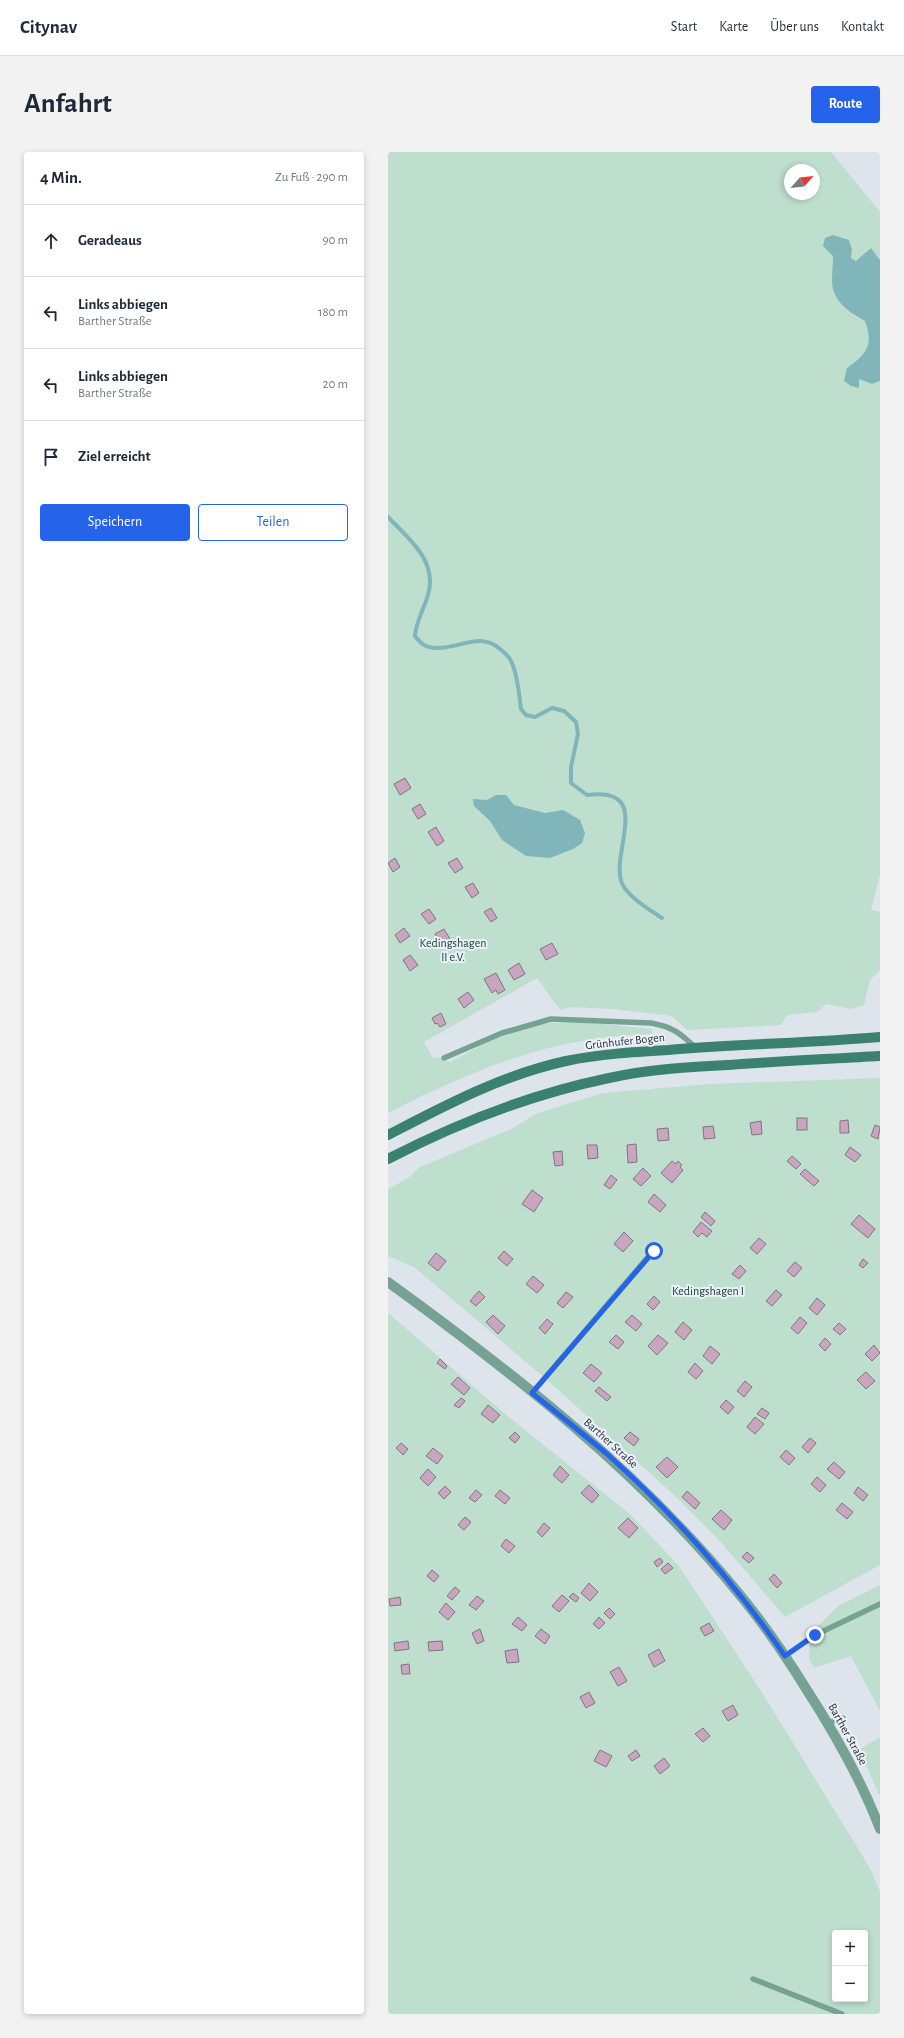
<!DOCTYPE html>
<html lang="de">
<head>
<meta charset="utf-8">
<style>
  :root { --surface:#fff; --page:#f2f2f3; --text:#1f2937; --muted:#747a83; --line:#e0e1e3; --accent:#2563eb }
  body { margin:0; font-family:"Alegreya Sans",sans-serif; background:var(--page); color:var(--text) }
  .controls { position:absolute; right:12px; bottom:12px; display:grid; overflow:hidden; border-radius:4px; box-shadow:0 2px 6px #0003 }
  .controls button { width:36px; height:36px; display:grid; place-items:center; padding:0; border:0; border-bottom:1px solid var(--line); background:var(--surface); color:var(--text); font:20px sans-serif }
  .compass { position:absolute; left:396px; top:12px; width:36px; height:36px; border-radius:50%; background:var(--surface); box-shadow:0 2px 6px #0003; rotate:63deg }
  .stop { position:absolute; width:12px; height:12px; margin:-9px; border:3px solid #2563eb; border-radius:50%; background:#fff }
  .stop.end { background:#2563eb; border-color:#fff; box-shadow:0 1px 4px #0008 }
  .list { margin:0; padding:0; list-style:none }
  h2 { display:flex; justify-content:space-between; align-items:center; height:52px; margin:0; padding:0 16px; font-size:17px }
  h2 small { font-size:13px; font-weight:400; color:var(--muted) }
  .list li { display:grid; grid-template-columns:26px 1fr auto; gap:12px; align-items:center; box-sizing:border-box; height:72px; padding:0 16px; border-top:1px solid var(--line) }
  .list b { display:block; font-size:15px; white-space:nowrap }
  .list p { margin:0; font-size:13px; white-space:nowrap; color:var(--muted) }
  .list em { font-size:13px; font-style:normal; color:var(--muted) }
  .actions { display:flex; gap:8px; padding:12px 16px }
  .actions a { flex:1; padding:9px 0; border:1px solid var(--accent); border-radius:4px; text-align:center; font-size:14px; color:var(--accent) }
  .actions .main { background:var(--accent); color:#fff }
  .icon { flex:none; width:22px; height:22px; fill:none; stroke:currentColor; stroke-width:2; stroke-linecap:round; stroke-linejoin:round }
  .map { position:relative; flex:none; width:492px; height:1862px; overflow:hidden; border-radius:4px }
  header { display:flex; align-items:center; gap:24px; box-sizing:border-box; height:56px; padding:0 20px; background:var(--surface); border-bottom:1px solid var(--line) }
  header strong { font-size:19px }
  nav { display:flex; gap:22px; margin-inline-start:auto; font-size:14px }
  .intro { display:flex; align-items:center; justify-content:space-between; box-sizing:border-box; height:96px; padding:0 24px }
  h1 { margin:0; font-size:28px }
  .button { padding:10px 18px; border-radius:4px; background:var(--accent); color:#fff; font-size:14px; font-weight:700 }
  main { display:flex; gap:24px; padding:0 24px }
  aside { flex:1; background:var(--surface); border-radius:4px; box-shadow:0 2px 6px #0003 }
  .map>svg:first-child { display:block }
  .green { fill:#bedece; fill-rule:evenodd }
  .water { fill:#80b6b9 }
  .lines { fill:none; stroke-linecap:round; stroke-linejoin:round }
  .stream { stroke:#80b6b9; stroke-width:4 }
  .building { fill:#c9a5c0; stroke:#7e767c }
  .service { stroke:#76a294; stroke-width:5.5 }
  .tertiary { stroke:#76a294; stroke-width:10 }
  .secondary { stroke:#3a826e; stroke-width:10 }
  .route { stroke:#2563eb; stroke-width:5 }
  .labels { text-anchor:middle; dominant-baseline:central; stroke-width:4; stroke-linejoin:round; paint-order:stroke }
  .park-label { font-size:12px; fill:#143a2a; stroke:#eaf1f9 }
  .street-label { font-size:12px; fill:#303336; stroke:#eaf1f9 }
</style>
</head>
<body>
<header>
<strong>Citynav</strong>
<nav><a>Start</a><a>Karte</a><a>Über uns</a><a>Kontakt</a></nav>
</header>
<div class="intro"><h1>Anfahrt</h1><a class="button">Route</a></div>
<main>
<aside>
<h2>4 Min.<small>Zu Fuß · 290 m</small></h2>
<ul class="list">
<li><svg class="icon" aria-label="ahead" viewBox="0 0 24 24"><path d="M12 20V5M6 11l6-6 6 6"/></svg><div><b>Geradeaus</b></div><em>90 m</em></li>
<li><svg class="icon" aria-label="left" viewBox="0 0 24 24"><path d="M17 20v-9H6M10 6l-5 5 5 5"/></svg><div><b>Links abbiegen</b><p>Barther Straße</p></div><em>180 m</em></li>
<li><svg class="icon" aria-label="left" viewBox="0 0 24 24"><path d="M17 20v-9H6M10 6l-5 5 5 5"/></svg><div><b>Links abbiegen</b><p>Barther Straße</p></div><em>20 m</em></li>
<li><svg class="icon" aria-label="arrive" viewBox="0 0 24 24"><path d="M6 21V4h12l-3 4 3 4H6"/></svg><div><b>Ziel erreicht</b></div></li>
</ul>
<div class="actions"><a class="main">Speichern</a><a>Teilen</a></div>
</aside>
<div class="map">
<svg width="492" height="1862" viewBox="0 0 492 1862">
  <rect width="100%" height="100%" fill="#dde4ec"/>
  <g class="green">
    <path d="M0,0H443L492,60V108L483,96L469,109L463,106L464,98L445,104V113L465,163L477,169C486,194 478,202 459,216L471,236V227L484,232L492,229V723L483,758L492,760V818L482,828L476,853L463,857L438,852L429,860L399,863L393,873L299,878L284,864L224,857L183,855L172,858L149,826L36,890L45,906L49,905L62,910C91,895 121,876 154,872C190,867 228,874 264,877V882C238,883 213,885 188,890C122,902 59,931 0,961ZM402,18H426V42H402Z"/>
    <path d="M492,926V1413L397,1465L330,1387L285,1342L157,1226L26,1115L0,1104V1037L19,1027L32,1015L123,977L150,961L215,941L323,932Z"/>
    <path d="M0,1161L122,1266L243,1363L291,1414L373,1539L482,1716L492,1740V1862H0ZM447,1781H477V1847H447Z"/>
    <path d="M492,1433V1559L463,1504L426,1516L421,1507L422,1482L450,1454Z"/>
    <path d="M492,1585V1644L471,1598Z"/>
  </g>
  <g class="water">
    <path d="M445,83L461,88L464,98L463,106L468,109L483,96L492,108V229L484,232L471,227V236L463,234L456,229L459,216C478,202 486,194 477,169C462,161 444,149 444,129C444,121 445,112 445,104L435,94L437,86Z"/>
    <path d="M108,643H118L126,653L157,661L175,658L192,668L197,681L194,691L185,697L162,706L138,704L114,688L102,669L86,654L85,647L99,648Z"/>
  </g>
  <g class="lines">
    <path class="stream" d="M0,365C21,387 50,409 40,443C36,457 28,469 27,484C31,489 35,494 41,495C66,501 91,477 112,497C117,501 122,505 124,511C130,525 131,542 133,557L138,563L147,565L164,556L176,559L188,570L190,582L183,615V631L199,643C265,634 224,697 233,729C237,743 262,758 274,766"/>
  </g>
  <g class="building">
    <path d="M17,626L23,636L12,643L6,632Z"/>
    <path d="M32,652L38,662L30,667L24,657Z"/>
    <path d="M48,675L56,689L49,694L40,680Z"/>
    <path d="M7,706L12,715L5,720L0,711Z"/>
    <path d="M69,706L75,716L67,721L60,711Z"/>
    <path d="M85,731L91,741L84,746L77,735Z"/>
    <path d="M103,756L109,766L103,770L96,760Z"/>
    <path d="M41,757L48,767L41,772L33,762Z"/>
    <path d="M16,776L22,784L12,791L7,783Z"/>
    <path d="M56,777L62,787L54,793L47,782Z"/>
    <path d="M164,791L170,802L158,808L152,797Z"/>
    <path d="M22,803L30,813L22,819L15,808Z"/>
    <path d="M131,811L137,822L126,828L120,818Z"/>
    <path d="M108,821L117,838L110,842L108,838L104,841L96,827Z"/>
    <path d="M80,840L86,848L76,856L70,847Z"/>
    <path d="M53,861L58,872L52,875L49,871L47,872L44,866Z"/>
    <rect x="409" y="966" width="10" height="12"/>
    <path d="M460,968L461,981H452V969Z"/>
    <path d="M373,969L374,982L364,983L362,971Z"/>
    <path d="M487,973L492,975L490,987L483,984Z"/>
    <path d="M325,974L327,986L316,987L315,975Z"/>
    <path d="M280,976L281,988L270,989L269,977Z"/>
    <path d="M248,992L249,1010L240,1011L239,993Z"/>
    <path d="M199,993H209L210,1006L200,1007Z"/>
    <path d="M462,995L473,1003L467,1010L457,1003Z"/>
    <path d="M174,999L175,1013L167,1014L165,1000Z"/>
    <path d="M404,1004L413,1012L408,1017L399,1009Z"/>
    <path d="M284,1009L288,1012L290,1009L294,1013L292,1015L295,1018L284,1031L273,1021Z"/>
    <path d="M255,1016L263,1024L253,1034L245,1027Z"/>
    <path d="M417,1017L431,1029L426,1034L412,1022Z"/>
    <path d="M223,1023L229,1028L222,1037L216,1033Z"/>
    <path d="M144,1038L155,1046L146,1060L134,1052Z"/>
    <path d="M266,1042L278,1053L272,1060L260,1050Z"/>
    <path d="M317,1060L327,1069L323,1074L313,1065Z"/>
    <path d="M471,1063L487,1077L480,1086L463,1072Z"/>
    <path d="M313,1070L324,1079L319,1085L314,1081L310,1085L305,1080Z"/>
    <path d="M236,1080L245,1089L235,1100L226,1092Z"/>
    <path d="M371,1086L378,1092L369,1102L362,1096Z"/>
    <path d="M116,1099L125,1107L119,1114L110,1106Z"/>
    <path d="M48,1101L58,1109L50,1119L40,1111Z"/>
    <path d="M475,1107L480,1111L475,1116L471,1113Z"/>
    <path d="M407,1110L414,1116L406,1125L399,1119Z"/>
    <path d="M352,1113L358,1119L351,1127L344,1122Z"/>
    <path d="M145,1124L156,1133L149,1141L138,1132Z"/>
    <path d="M388,1138L394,1143L384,1154L378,1149Z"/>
    <path d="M91,1139L97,1145L88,1154L82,1149Z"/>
    <path d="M178,1140L185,1145L175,1156L169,1151Z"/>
    <path d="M266,1144L272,1150L265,1158L259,1152Z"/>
    <path d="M429,1146L437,1153L429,1163L421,1156Z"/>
    <path d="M105,1163L117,1174L110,1182L98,1170Z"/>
    <path d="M244,1163L254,1172L248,1179L237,1170Z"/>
    <path d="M412,1165L419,1171L410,1182L403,1176Z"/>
    <path d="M159,1167L165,1172L157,1182L151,1176Z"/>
    <path d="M295,1170L304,1178L296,1188L287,1180Z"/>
    <path d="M451,1171L458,1177L452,1183L445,1177Z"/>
    <path d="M228,1183L236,1190L230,1197L221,1190Z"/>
    <path d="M270,1183L280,1191L269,1203L260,1194Z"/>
    <path d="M437,1186L443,1192L437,1199L431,1193Z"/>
    <path d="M486,1193L492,1201L484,1209L477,1202Z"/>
    <path d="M322,1194L332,1202L324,1212L315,1204Z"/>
    <path d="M52,1207L59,1214L57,1217L49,1211Z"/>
    <path d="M307,1211L315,1219L308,1227L300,1220Z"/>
    <path d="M203,1212L214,1221L206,1230L195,1221Z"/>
    <path d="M478,1220L487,1229L478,1237L469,1228Z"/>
    <path d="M70,1225L82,1236L76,1243L63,1232Z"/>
    <path d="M357,1229L364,1235L356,1245L349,1239Z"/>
    <path d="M211,1235L223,1245L219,1249L207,1239Z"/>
    <path d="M73,1246L77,1249L71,1256L66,1253Z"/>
    <path d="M338,1248L346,1255L340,1262L332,1255Z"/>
    <path d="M100,1253L112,1263L105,1271L93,1262Z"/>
    <path d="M374,1256L381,1261L377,1267L369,1262Z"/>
    <path d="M367,1265L376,1272L367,1282L359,1275Z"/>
    <path d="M127,1280L132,1285L127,1291L121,1286Z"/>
    <path d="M242,1280L251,1287L246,1294L236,1286Z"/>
    <path d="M422,1286L428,1291L420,1301L414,1295Z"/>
    <path d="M13,1291L20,1297L15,1303L8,1296Z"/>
    <path d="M45,1296L55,1304L49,1312L38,1304Z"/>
    <path d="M398,1298L407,1306L401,1313L392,1305Z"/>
    <path d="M279,1305L290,1315L279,1326L268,1315Z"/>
    <path d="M446,1310L457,1320L451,1327L439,1317Z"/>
    <path d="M172,1314L181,1323L174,1331L165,1323Z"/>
    <path d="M40,1317L48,1325L40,1334L32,1326Z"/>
    <path d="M429,1325L438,1333L432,1340L423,1332Z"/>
    <path d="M201,1333L211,1343L204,1351L193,1341Z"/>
    <path d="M57,1334L63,1340L56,1347L50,1341Z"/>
    <path d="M470,1335L480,1343L475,1349L466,1341Z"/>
    <path d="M88,1338L94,1343L87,1350L81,1346Z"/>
    <path d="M112,1338L122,1346L117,1352L107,1344Z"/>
    <path d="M299,1339L312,1351L307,1357L294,1345Z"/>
    <path d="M454,1351L465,1360L459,1367L448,1358Z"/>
    <path d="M333,1358L344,1368L336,1378L324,1367Z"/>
    <path d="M77,1365L83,1370L76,1378L70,1373Z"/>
    <path d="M240,1366L250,1376L241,1386L230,1376Z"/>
    <path d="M156,1371L162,1376L154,1385L149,1380Z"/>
    <path d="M118,1387L127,1394L121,1401L113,1394Z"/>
    <path d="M359,1400L366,1406L361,1411L354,1405Z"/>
    <path d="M272,1406L275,1410L269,1415L266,1410Z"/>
    <path d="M280,1411L285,1416L277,1422L273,1417Z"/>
    <path d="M44,1418L51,1424L46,1430L39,1424Z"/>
    <path d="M386,1422L394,1431L389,1436L381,1427Z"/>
    <path d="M201,1431L210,1440L202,1449L193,1441Z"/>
    <path d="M67,1435L72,1439L64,1448L59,1444Z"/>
    <path d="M185,1441L191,1446L188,1450L181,1445Z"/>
    <path d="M174,1443L181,1449L171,1460L164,1454Z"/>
    <path d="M89,1444L96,1449L88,1458L81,1453Z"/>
    <path d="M12,1445L13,1453L2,1454L1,1447Z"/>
    <path d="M58,1451L67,1460L60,1468L51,1460Z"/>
    <path d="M221,1456L227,1462L222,1467L216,1461Z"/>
    <path d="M130,1465L139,1473L134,1479L124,1472Z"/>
    <path d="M211,1465L217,1471L211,1477L205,1472Z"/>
    <path d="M321,1471L326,1479L317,1484L312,1476Z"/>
    <path d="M92,1477L96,1489L89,1492L84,1481Z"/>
    <path d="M153,1477L162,1484L157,1492L147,1484Z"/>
    <path d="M20,1489L21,1497L7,1499L6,1491Z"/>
    <path d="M54,1489L55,1498L41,1499L40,1490Z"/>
    <path d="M129,1497L131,1510L119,1511L117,1499Z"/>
    <path d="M271,1497L277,1509L266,1515L260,1503Z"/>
    <path d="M21,1512L22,1522H14L13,1513Z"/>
    <path d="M231,1515L239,1529L230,1534L222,1520Z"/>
    <path d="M201,1540L207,1551L198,1556L192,1545Z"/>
    <path d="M345,1553L350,1563L340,1569L334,1559Z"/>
    <path d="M315,1576L322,1584L315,1590L307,1582Z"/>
    <path d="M212,1598L224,1604L218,1615L206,1609Z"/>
    <path d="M248,1598L252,1604L244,1609L240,1604Z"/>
    <path d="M276,1606L282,1614L272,1622L266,1614Z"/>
  </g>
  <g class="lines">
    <g class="service">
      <path d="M56,906L114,881L163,867L263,871C285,875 292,881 308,896"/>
      <path d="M144,1241L265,1099"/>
      <path d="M397,1504L427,1483L492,1452"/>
      <path d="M440,1571L455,1566"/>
      <path d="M365,1827L454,1862"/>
    </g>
    <path class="tertiary" d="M0,1130C127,1222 252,1320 352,1443C376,1472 397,1503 417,1535C446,1580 473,1627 492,1677"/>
    <g class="secondary">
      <path d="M0,983C58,953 114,923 178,909C212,902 246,900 280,898C351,892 422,891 492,885"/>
      <path d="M0,1007C69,971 144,942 221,926C260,917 301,915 341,913C391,909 442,907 492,904"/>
    </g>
  </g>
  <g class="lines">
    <path class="route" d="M266,1099L144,1241C169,1261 194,1281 219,1302C286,1362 346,1430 397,1504L427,1483"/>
  </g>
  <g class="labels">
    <g class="park-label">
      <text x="65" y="791">Kedingshagen<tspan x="65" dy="14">II e.V.</tspan></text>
      <text x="320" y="1139">Kedingshagen I</text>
    </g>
    <g class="street-label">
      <text transform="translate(237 889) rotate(-6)">Grünhufer Bogen</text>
      <text transform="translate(223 1291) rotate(42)">Barther Straße</text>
      <text transform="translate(460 1582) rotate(61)">Barther Straße</text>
    </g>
  </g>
</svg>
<div class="controls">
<button>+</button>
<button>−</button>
</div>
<svg class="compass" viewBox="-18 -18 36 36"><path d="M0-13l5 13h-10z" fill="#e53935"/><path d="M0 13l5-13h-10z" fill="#747a83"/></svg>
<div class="stop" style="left:266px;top:1099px"></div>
<div class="stop end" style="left:427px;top:1483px"></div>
</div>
</main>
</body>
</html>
